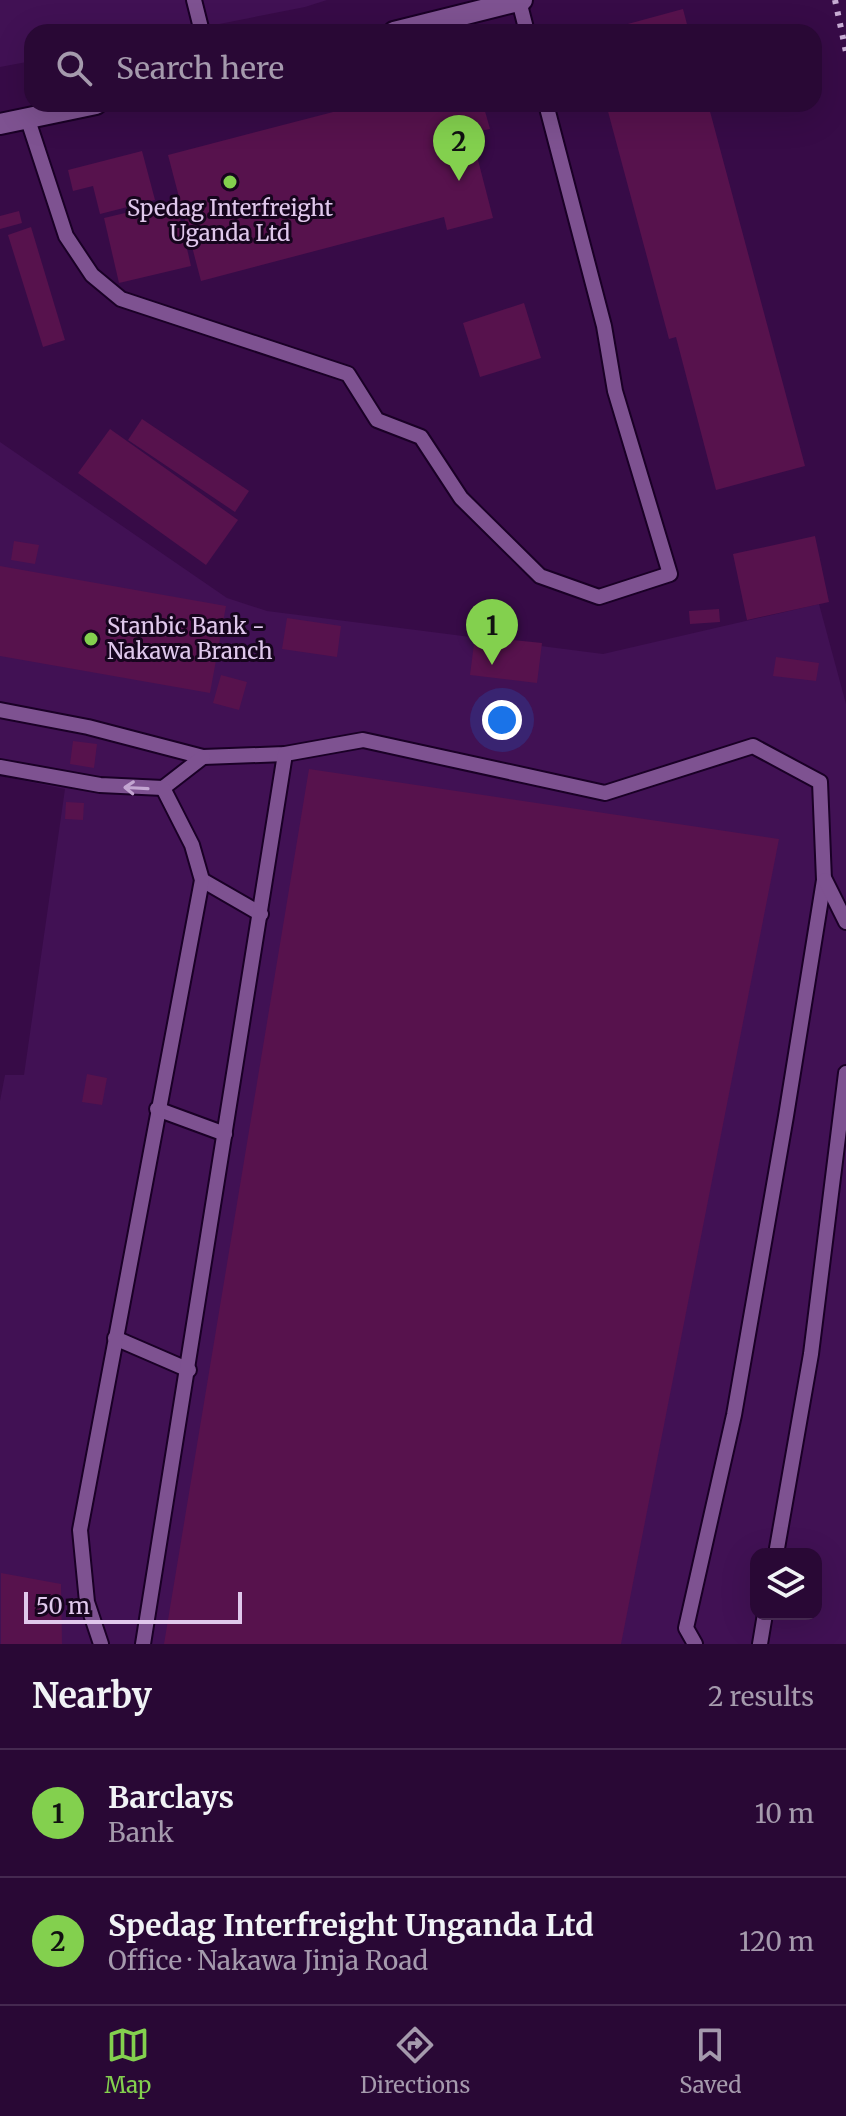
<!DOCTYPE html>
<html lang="en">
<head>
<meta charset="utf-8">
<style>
  :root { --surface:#290835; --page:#351641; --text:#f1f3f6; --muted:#a59aad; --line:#452950; --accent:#83d04e }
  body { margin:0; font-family:Merriweather,serif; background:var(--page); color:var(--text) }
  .controls { position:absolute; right:24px; bottom:24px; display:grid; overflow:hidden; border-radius:16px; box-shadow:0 8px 32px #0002 }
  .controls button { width:72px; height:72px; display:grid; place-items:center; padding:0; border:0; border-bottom:2px solid var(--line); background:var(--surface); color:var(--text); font:40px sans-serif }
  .scale { position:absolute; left:24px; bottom:20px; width:218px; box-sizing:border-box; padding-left:8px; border:4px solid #e0c8ec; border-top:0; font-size:22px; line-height:28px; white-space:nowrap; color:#e0c8ec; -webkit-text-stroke:6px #16051d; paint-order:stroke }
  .you { position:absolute; left:502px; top:720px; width:28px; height:28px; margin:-20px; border:6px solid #fff; border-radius:50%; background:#1a73e8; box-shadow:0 0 0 12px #1a73e833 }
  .badge { display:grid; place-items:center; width:52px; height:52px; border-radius:50%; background:var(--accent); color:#111; font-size:26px; font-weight:700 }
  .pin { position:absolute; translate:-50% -66px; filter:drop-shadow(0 2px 4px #0008) }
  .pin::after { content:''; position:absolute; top:42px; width:28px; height:24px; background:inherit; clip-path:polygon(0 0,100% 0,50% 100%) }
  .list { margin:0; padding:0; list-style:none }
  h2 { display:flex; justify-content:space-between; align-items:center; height:104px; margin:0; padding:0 32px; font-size:34px }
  h2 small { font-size:26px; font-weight:400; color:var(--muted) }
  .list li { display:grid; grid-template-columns:52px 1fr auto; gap:24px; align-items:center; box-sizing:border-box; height:128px; padding:0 32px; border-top:2px solid var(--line) }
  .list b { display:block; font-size:30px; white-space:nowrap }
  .list p { margin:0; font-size:26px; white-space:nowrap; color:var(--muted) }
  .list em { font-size:26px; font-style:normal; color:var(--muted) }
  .icon { flex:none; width:44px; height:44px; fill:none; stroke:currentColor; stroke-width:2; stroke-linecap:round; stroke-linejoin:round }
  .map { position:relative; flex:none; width:846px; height:1644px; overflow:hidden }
  .search { position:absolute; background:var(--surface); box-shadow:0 8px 32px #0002; left:24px; right:24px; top:24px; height:88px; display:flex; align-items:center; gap:20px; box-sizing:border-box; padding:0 28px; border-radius:24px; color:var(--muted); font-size:30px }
  .sheet { height:360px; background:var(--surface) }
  nav { display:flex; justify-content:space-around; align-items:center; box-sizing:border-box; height:112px; border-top:2px solid var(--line); background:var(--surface); font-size:22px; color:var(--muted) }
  nav a { display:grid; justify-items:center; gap:4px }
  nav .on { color:var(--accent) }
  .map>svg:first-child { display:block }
  .built { fill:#411154; fill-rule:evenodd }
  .building { fill:#57124d }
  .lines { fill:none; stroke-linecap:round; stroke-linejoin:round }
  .service-casing { stroke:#1a0026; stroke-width:18 }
  .tertiary-casing { stroke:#1a0026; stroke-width:24 }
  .service { stroke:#7e5291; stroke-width:14 }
  .tertiary { stroke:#7e5291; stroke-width:20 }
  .rail { stroke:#c7acd3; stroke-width:6; stroke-dasharray:4 8; stroke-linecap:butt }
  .oneway { stroke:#c3a5d1 }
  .poi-dot { fill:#83d04e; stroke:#16051d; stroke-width:3 }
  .labels { text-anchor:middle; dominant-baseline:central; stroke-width:6; stroke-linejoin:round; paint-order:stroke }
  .poi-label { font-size:22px; fill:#e0c8ec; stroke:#16051d }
</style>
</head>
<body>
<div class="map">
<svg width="846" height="1644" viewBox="0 0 846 1644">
  <rect width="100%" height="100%" fill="#370b47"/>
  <g class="built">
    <path d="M0,0H327L305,7L179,32H32V61L0,67Z"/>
    <path d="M0,442L227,598L267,611L603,654L819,604L846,704V1644H0V1101L5,1075H24L65,789L0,776ZM756,1554H816V1614H756Z"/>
  </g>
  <g class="building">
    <path d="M683,9L689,32H602V31Z"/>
    <path d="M364,104H483L490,129L471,133L493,218L447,230L444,217L201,281L168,155Z"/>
    <path d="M606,104H708L805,466L716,490L676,337L669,339Z"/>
    <path d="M142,151L155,200L100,214L93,186L73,191L68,170Z"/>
    <path d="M176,201L191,266L119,283L104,218Z"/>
    <path d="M19,211L22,223L0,229V216Z"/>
    <path d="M31,227L65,340L43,347L8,235Z"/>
    <path d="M524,303L541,358L480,377L463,323Z"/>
    <path d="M142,419L249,491L235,512L128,440Z"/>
    <path d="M110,429L238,520L206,565L78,473Z"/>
    <path d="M815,536L829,602L747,620L733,554Z"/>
    <path d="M14,541L39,545L35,564L11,560Z"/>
    <path d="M0,566L226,606L210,693L0,656Z"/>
    <path d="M719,609L720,622L690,624L689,611Z"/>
    <path d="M287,618L341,626L337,657L282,649Z"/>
    <path d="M475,636L542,643L537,683L470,675Z"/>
    <path d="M776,657L819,663L816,681L773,676Z"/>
    <path d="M221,675L247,682L239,710L213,703Z"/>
    <path d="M73,741L97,744L94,768L70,764Z"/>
    <path d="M309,769L779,839L621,1644H164Z"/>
    <path d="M66,802L84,803L83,820L65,819Z"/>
    <path d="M87,1074L107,1078L102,1105L82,1102Z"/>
    <path d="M1,1573L61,1584L62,1644H1Z"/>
  </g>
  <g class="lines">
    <g class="service-casing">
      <g id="service">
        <path d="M194,0L202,32"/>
        <path d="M519,1L527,32"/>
        <path d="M28,120L66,236L92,275L121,299L348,374L377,420L421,437L461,498L540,576L599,597L670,574L615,391L604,326L546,104"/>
        <path d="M0,710L88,727L203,757L285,754L363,740L605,793L753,746L820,782L824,880L786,1116L734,1415L686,1628L695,1644"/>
        <path d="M0,767L100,785L163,788L203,757"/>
        <path d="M202,880L261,914"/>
        <path d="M825,880L846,922"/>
        <path d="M157,1109L225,1134"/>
        <path d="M115,1338L189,1370"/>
        <path d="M776,1554L811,1354L846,1073"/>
        <path d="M101,1644L87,1602L80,1530L202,880L192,845L163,788"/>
        <path d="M143,1644L285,754"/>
        <path d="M760,1644L765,1614"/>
      </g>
    </g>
    <g class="tertiary-casing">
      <g id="tertiary">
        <path d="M394,32L522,0"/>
        <path d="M0,124L96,104"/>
      </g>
    </g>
    <use href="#service" class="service"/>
    <use href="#tertiary" class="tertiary"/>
    <path class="rail" d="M835,0L846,52"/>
  </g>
  <defs><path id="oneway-shaft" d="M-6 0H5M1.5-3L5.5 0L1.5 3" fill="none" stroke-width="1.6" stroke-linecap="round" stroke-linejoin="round" transform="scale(2)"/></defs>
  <use class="oneway" href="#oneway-shaft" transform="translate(136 788) rotate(-177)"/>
  <g class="poi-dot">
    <circle cx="230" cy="182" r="8"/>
    <circle cx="91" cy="639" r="8"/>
  </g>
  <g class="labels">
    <g class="poi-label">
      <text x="230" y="208">Spedag Interfreight<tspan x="230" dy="25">Uganda Ltd</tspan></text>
      <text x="107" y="626" text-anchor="start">Stanbic Bank -<tspan x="107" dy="25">Nakawa Branch</tspan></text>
    </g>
  </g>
</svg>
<div class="controls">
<button><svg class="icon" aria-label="layers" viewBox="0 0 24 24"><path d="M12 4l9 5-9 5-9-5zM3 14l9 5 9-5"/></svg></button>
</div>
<div class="scale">50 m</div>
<div class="you"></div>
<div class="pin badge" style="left:492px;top:665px">1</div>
<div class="pin badge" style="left:459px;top:181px">2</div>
<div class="search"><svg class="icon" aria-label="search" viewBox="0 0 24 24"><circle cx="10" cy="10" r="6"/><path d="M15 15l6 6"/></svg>Search here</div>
</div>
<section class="sheet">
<h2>Nearby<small>2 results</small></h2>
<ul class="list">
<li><span class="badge">1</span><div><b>Barclays</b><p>Bank</p></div><em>10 m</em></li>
<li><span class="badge">2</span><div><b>Spedag Interfreight Unganda Ltd</b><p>Office · Nakawa Jinja Road</p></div><em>120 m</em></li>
</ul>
</section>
<nav>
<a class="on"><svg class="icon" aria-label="map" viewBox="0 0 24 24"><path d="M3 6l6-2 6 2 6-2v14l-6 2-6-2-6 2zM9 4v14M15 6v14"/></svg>Map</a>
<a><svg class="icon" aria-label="directions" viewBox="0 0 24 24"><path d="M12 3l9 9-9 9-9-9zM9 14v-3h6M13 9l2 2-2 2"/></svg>Directions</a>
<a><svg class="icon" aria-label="saved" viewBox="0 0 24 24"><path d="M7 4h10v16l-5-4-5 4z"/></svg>Saved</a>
</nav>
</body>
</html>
